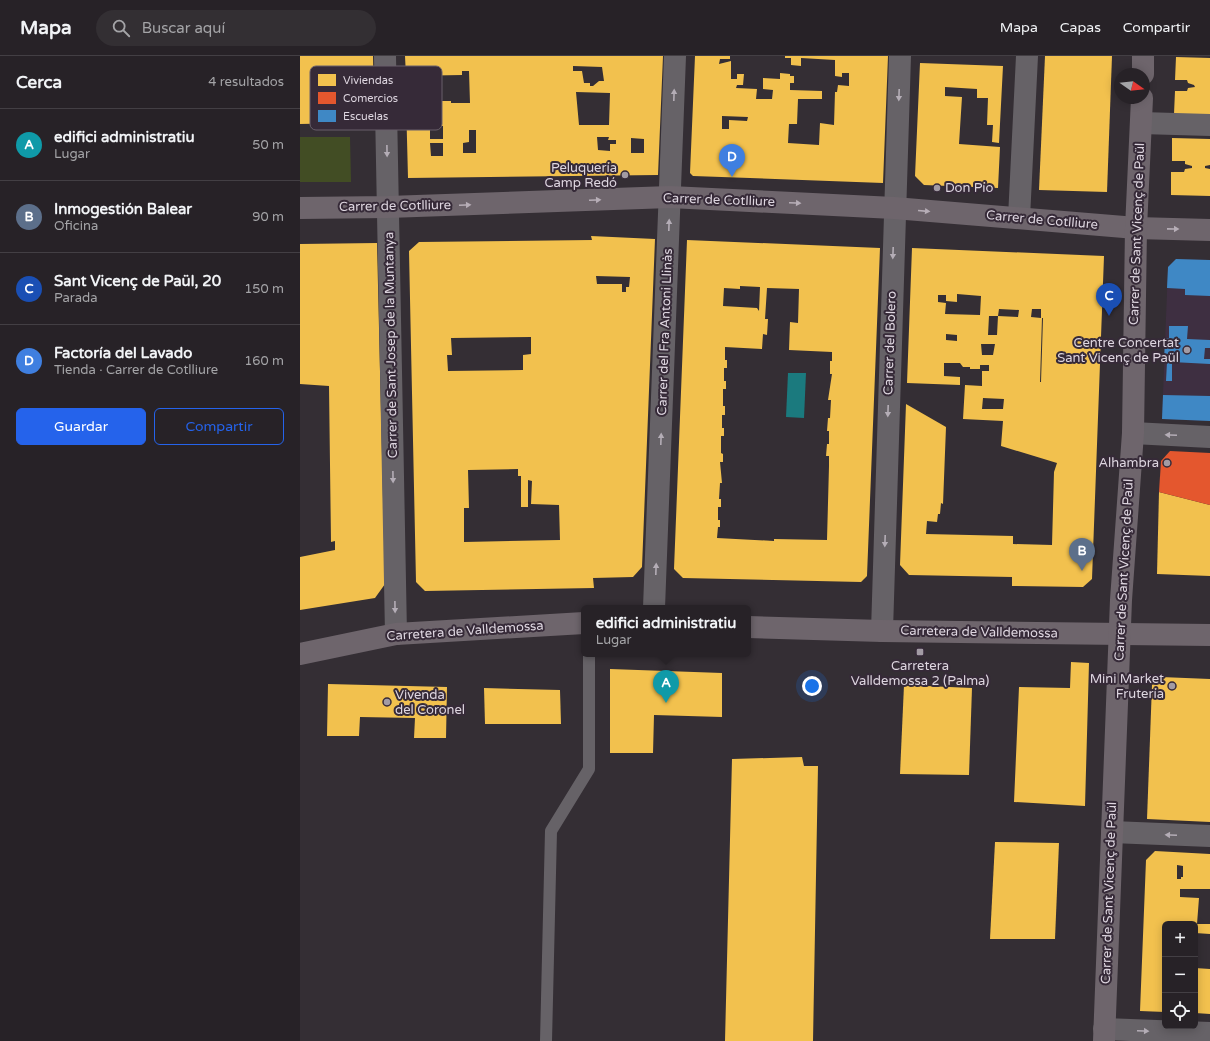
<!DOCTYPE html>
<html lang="es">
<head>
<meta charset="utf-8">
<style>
  :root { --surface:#272227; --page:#332f33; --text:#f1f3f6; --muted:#a4a4a7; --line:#433f44; --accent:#2563eb }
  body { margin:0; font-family:"Varela Round",sans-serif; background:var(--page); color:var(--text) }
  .controls { position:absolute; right:12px; bottom:12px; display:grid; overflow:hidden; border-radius:6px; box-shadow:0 2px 10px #0003 }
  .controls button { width:36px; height:36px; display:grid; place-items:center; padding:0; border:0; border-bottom:1px solid var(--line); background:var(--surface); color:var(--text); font:20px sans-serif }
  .compass { position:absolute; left:814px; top:12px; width:36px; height:36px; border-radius:50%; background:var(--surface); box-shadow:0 2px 10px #0003; rotate:104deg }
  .you { position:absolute; left:512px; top:630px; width:14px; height:14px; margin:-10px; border:3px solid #fff; border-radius:50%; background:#1a73e8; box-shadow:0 0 0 6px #1a73e833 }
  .badge { display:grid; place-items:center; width:26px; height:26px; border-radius:50%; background:var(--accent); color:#fff; font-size:13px; font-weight:700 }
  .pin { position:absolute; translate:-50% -33px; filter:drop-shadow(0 1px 2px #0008) }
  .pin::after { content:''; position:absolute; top:21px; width:14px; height:12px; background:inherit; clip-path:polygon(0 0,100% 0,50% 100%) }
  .popup { position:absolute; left:281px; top:549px; width:170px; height:52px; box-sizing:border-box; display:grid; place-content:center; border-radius:6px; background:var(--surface); filter:drop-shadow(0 1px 3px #0005); font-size:13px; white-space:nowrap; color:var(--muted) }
  .popup b { font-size:15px; color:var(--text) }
  .popup::after { content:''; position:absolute; left:50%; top:100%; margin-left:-8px; border:8px solid transparent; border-top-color:var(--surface) }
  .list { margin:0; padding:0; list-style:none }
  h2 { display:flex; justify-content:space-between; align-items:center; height:52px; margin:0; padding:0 16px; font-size:17px }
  h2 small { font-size:13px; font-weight:400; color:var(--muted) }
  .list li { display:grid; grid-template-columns:26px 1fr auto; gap:12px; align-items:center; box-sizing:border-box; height:72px; padding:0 16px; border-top:1px solid var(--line) }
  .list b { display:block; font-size:15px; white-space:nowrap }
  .list p { margin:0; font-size:13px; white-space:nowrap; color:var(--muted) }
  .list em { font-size:13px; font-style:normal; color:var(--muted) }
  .actions { display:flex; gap:8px; padding:12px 16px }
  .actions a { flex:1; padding:9px 0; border:1px solid var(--accent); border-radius:6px; text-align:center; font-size:14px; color:var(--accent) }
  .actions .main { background:var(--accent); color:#fff }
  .icon { flex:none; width:22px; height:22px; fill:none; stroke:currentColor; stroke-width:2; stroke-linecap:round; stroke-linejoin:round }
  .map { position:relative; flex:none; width:910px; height:985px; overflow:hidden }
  header { display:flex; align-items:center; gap:24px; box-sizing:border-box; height:56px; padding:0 20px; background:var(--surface); border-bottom:1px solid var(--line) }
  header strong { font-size:19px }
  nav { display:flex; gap:22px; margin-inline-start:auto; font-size:14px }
  .search { width:280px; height:36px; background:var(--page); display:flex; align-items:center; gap:10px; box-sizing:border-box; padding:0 14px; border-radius:22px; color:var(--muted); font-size:15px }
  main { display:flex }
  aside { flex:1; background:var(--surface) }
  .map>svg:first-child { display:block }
  .built { fill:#3e2f41 }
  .green { fill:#424d24 }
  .water { fill:#1b7a7e }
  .homes { fill:#f2c14e; fill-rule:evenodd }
  .shops { fill:#e4572e }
  .schools { fill:#3f88c5 }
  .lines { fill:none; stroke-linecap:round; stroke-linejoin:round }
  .lane { stroke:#666267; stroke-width:12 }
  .street { stroke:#666267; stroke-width:22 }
  .secondary { stroke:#6e656c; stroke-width:22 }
  .oneway { fill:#b4adb6 }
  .oneway2 { fill:#b7aeb7 }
  .poi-dot { fill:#a29ba4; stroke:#362a38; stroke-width:1.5 }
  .labels { text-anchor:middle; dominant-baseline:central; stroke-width:4; stroke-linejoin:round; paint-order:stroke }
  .poi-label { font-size:13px; fill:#ded6e0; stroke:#362a38; text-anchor:end }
  .street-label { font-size:13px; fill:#ded6e0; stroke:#362a38 }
  .key { fill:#362a38; stroke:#685e6a; stroke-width:1 }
  .key-label { font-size:11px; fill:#ded6e0 }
</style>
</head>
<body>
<header>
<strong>Mapa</strong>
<div class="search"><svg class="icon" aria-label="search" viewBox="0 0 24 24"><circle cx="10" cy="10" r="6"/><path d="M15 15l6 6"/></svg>Buscar aquí</div>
<nav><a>Mapa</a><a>Capas</a><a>Compartir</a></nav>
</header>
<main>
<aside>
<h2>Cerca<small>4 resultados</small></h2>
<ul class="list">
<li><span class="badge" style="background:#0f9aa8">A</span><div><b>edifici administratiu</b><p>Lugar</p></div><em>50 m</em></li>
<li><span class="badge" style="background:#5c6f8a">B</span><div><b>Inmogestión Balear</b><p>Oficina</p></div><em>90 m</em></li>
<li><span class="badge" style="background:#1a4fb4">C</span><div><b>Sant Vicenç de Paül, 20</b><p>Parada</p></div><em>150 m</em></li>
<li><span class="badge" style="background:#3f7fe0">D</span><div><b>Factoría del Lavado</b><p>Tienda · Carrer de Cotlliure</p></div><em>160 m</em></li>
</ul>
<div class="actions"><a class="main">Guardar</a><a>Compartir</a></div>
</aside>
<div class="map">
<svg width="910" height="985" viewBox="0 0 910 985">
  <rect width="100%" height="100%" fill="#342e34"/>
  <path class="built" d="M876,203L910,204V365L862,363L868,211Z"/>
  <path class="green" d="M0,81H50L51,126H0Z"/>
  <path class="water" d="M488,317H506L504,362L486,361Z"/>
  <g class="homes">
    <path d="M0,0H73L74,51H49V67L0,68Z"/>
    <path d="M105,0H363L358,119L108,122L106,45H151V47H170L169,15H162V19L106,20ZM273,10L302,11L304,25H299L293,30H290V27H284L282,15H273ZM276,36L310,37L309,69H279ZM130,70H143V83H130ZM169,74H176V97H163V87L169,86ZM297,81H309L308,84H316V88H310V95L298,94ZM331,82L344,83V97H331ZM130,87H143V100H131Z"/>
    <path d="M395,0H430V3H420L419,8L431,5V23H437V18H444L443,29H437L436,32L457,33L456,43H472L473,34L463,33V22L480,23V17L490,18V20H494V27H490V34L522,35V43H498L497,68H489L488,87L519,89L520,67L534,69L535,36H537L538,29L549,30V17H542V21L535,20V4L501,2V10L491,9V2H485V0H588L583,127L393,120L390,117ZM422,60L448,61L447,65L429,64V73H422Z"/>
    <path d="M745,0H812L807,136L739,134Z"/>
    <path d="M876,1L910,2V60L874,58L875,35H887L888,32L895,31L894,29L888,27L887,24H875Z"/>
    <path d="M620,7L703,10L699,87L692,86L693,69H687L688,42H677V33L645,31V40L662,41L659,88L700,91L698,132L624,129L615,120Z"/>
    <path d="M872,82L910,83V109L905,110V112L910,113V140L871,139V116H884L885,113L892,112V110L885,108V105H872Z"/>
    <path d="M291,180L355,183L342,511L333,521L293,522L294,532L125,535L116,526L109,195L119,186L292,184ZM296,220L330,221L329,231H326V236H322V228H297ZM231,281V298L223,299V314L148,315L147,299H152L151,282ZM218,413V420H221V451H228V424L232,425L231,448L259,449L260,484L164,486V452H169L168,414Z"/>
    <path d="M387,184L580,192L567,520L561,526L383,522L374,513ZM440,230L460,231L459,255L457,252L423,250L424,232L440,233ZM467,232L499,233L498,267L490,266L489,294L532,296V305H530V318H532L528,344H531L530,362H528L527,375H529V388H527L526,400H529V410L527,484L474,483V485L417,482L418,471H420V464H418V451H421V443H419L420,427H422L420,406H423V398L421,397V380H424V372H422V359H425V350H423V333H426V325H424V312H427V304H425V291L462,293L463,278L467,279L468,263H465Z"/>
    <path d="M77,187L85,528L75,542L0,554V501L35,494V485L31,486L29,330L0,328V188Z"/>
    <path d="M612,192L804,200L792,523L783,531L712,530V521L609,519L600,509L606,348L646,371L643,448L641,447L640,458H638L637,466L627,465L626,478L713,480V488L752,489L754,416L757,407L701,390L703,365L663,363L665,329L682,330V315H689V309H680V313H670V311H663L660,307H644V320L660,321V329L607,327ZM657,238L681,240L680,259L645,258L646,247L638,246V239H646V245L657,246ZM699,253L719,254L718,261L698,260L697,279H688L689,260H698ZM732,253H741V262L731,261ZM742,262H743L741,326H740ZM646,278L657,279V285L646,284ZM681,288H695L693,299H682ZM683,342L704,343L703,353H682Z"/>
    <path d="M859,436L910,449V520L857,518Z"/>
    <path d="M771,606L789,607L785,750L714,746L719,631L770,632Z"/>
    <path d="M310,613L422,617V661L354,659L353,697H310Z"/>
    <path d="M861,621L910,623V766L847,763L852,629Z"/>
    <path d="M28,628L147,631L146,682H114L115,662L60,661L59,680H27Z"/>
    <path d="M604,629L672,632L669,719L600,718Z"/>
    <path d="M184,632L260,634L261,668H185Z"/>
    <path d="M502,701L504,710H518L513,985H425L432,703Z"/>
    <path d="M695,786L759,787L755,883H690Z"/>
    <path d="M855,795L910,798V833H880V841L899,842L897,868H910V878L895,877V868H865V956L840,955L846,804ZM877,809L883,810V821H881V823H877Z"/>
    <path d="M895,912L910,913V958L895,957Z"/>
  </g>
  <path class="shops" d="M870,395L910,397V449L859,436L861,405Z"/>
  <g class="schools">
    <path d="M876,203L910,204V240L885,239V233L867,232L868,211Z"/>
    <path d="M869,270H888L887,283L910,284V292H905L904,303H910V308L872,306V325H866L867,306H864L865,282H869Z"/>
    <path d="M863,339L910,340V365L862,363Z"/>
  </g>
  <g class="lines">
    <path class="lane" d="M246,985L251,775L289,713V598"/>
    <g class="street">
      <path d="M85,0L96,578"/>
      <path d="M841,67L910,69"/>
      <path d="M719,162L727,0"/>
      <path d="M833,377L910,381"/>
      <path d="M354,552L375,0"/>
      <path d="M582,575L600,0"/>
      <path d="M812,776L910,780"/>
      <path d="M804,973L910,977"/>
    </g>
    <g class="secondary">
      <path d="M843,18V0"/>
      <path d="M0,152L88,151L370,141L594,152L836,172L910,174"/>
      <path d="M448,571L582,575L910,579"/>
      <path d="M0,598L96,578L284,567"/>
      <path d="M804,985L821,544L833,377L836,172L842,42"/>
    </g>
  </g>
  <defs><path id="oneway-solid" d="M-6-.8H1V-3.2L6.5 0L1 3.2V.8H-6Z"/></defs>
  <g class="oneway">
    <use href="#oneway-solid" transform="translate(374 39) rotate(-88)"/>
    <use href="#oneway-solid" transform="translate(599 39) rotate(92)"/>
    <use href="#oneway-solid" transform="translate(87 95) rotate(89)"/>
    <use href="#oneway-solid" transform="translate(369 169) rotate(-88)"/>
    <use href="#oneway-solid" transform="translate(593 197) rotate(92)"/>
    <use href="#oneway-solid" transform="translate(588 355) rotate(92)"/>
    <use href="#oneway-solid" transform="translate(871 379) rotate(-178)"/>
    <use href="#oneway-solid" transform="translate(361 383) rotate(-88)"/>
    <use href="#oneway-solid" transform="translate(93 421) rotate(89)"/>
    <use href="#oneway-solid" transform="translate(585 485) rotate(92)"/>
    <use href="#oneway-solid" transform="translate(356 513) rotate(-88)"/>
    <use href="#oneway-solid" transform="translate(95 551) rotate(89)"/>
    <use href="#oneway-solid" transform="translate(871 779) rotate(-178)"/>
    <use href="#oneway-solid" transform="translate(843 975) rotate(2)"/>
  </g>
  <g class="oneway2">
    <use href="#oneway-solid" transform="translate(295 144) rotate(-2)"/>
    <use href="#oneway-solid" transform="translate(495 147) rotate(3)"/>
    <use href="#oneway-solid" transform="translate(165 149) rotate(-2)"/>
    <use href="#oneway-solid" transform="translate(624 155) rotate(5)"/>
    <use href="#oneway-solid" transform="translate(873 173) rotate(1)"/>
  </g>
  <g class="poi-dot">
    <circle cx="325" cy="119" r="4"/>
    <circle cx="637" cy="132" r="4"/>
    <circle cx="887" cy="294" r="4"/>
    <circle cx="867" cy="407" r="4"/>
    <rect x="616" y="592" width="8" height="8" rx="2"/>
    <circle cx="872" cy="630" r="4"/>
    <circle cx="87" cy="646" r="4"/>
  </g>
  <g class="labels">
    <g class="poi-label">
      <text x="317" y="112">Peluquería<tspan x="317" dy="15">Camp Redó</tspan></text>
      <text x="645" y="132" text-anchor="start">Don Pío</text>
      <text x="879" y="287">Centre Concertat<tspan x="879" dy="15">Sant Vicenç de Paül</tspan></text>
      <text x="859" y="407">Alhambra</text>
      <text x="620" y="610" text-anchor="middle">Carretera<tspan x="620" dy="15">Valldemossa 2 (Palma)</tspan></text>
      <text x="864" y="623">Mini Market<tspan x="864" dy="15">Frutería</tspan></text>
      <text x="95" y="639" text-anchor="start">Vivenda<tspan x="95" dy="15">del Coronel</tspan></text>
    </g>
    <g class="street-label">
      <text transform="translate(419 144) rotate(2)">Carrer de Cotlliure</text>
      <text transform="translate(95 150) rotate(-1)">Carrer de Cotlliure</text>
      <text transform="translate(742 164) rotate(5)">Carrer de Cotlliure</text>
      <text transform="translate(837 178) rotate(-88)">Carrer de Sant Vicenç de Paül</text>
      <text transform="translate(365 276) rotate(-88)">Carrer del Fra Antoni Llinàs</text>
      <text transform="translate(590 287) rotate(-88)">Carrer del Bolero</text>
      <text transform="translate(91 289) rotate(-91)">Carrer de Sant Josep de la Muntanya</text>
      <text transform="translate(824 514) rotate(-87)">Carrer de Sant Vicenç de Paül</text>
      <text transform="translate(165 575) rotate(-4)">Carretera de Valldemossa</text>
      <text transform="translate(679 576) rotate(1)">Carretera de Valldemossa</text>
      <text transform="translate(809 837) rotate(-88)">Carrer de Sant Vicenç de Paül</text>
    </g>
  </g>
  <rect x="10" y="10" width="132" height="64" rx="6" class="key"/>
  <rect x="18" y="18" width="18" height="12" fill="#f2c14e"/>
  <rect x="18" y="36" width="18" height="12" fill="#e4572e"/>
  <rect x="18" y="54" width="18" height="12" fill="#3f88c5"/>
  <g class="key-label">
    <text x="43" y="28">Viviendas</text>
    <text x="43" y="46">Comercios</text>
    <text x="43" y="64">Escuelas</text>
  </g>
</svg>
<div class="controls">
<button>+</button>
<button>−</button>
<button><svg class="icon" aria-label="locate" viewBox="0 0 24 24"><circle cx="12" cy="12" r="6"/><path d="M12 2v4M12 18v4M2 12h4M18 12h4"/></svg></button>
</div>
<svg class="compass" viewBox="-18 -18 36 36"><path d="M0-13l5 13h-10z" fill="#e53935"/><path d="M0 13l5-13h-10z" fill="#a4a4a7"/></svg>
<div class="you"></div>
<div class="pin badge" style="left:366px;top:647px;background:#0f9aa8">A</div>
<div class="popup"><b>edifici administratiu</b>Lugar</div>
<div class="pin badge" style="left:782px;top:515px;background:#5c6f8a">B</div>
<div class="pin badge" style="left:809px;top:260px;background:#1a4fb4">C</div>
<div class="pin badge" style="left:432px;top:121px;background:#3f7fe0">D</div>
</div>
</main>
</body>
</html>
